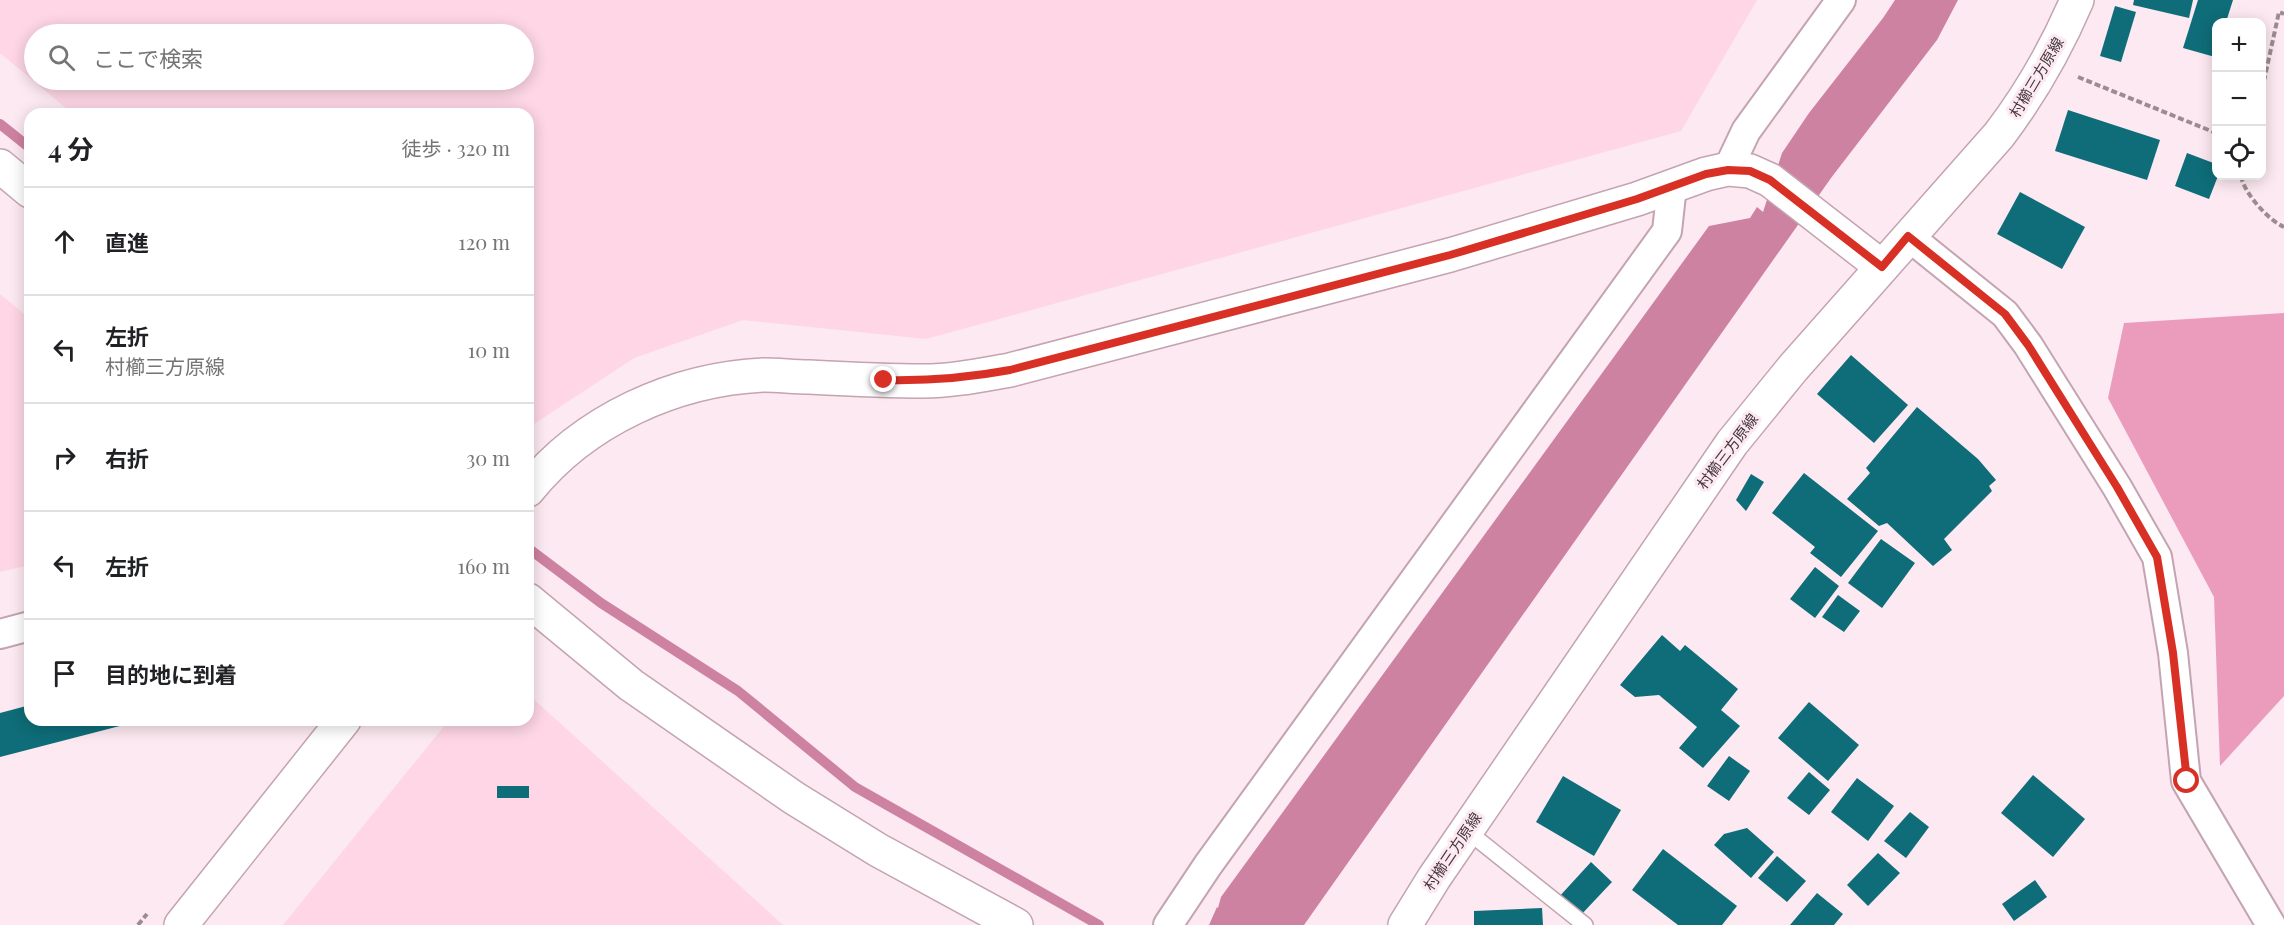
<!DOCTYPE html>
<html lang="ja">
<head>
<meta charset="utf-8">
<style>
  :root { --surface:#fff; --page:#f6f6f6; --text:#202124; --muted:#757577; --line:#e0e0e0 }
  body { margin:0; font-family:"Playfair Display","Noto Sans JP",serif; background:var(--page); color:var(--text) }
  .controls { position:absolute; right:18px; top:18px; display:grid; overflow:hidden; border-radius:12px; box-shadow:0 3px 15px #0003 }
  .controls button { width:54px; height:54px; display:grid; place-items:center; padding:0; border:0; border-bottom:2px solid var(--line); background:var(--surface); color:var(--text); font:30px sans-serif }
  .stop { position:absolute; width:18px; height:18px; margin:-14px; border:4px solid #d93025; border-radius:50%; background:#fff }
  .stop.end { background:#d93025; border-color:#fff; box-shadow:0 2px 6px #0008 }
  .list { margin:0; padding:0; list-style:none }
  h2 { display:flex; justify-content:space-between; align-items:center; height:78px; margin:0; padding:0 24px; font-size:26px }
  h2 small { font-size:20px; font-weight:400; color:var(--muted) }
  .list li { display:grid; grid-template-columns:39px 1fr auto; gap:18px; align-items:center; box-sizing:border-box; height:108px; padding:0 24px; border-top:2px solid var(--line) }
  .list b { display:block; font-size:22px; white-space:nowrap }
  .list p { margin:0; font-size:20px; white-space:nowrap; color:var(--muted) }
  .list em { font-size:20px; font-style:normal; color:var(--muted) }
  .icon { flex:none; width:33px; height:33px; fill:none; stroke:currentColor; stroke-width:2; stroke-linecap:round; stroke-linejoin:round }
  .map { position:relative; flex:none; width:2284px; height:925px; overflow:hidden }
  .search { position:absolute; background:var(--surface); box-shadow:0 3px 15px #0003; left:24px; top:24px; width:510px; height:66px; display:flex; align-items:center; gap:15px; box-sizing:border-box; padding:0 21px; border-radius:33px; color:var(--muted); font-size:22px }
  .panel { position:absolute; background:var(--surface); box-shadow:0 3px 15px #0003; left:24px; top:108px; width:510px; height:618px; border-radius:18px }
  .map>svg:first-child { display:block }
  .built { fill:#fed6e5; fill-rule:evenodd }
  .forest { fill:#eb9cbc }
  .water { fill:#ce82a1 }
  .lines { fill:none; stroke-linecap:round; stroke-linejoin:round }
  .stream { stroke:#ce82a1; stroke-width:10 }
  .building { fill:#0e6d78 }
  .lane-casing { stroke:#c3a4b0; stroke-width:18 }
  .street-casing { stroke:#c3a4b0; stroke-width:32 }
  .secondary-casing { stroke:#c3a4b0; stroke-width:36 }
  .path { stroke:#9c8c92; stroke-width:4; stroke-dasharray:6 3; stroke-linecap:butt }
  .lane { stroke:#fff; stroke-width:15 }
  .street { stroke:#fff; stroke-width:28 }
  .secondary { stroke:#fff; stroke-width:33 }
  .route { stroke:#d93025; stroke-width:8 }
  .labels { text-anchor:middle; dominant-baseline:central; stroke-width:6; stroke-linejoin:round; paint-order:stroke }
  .street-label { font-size:15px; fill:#44373c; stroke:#fde9f1 }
</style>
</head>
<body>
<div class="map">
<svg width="2284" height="925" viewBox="0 0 2284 925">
  <rect width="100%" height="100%" fill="#fde9f1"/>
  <g class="built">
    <path d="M0,0H1757L1681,131L926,339L743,320L634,358L528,428V114H73L0,53ZM34,34H524V80H34Z"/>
    <path d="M0,294L30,319V565L0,572Z"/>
    <path d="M528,696H530L783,925H283L449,720H528Z"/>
  </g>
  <path class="forest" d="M2284,313V696L2220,766L2214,597L2108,398L2124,323Z"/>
  <path class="water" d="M1895,0H1958L1937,40L1831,178L1304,925H1209L1217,907L1218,908L1221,897L1709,226L1750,218L1757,207L1763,212L1782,153L1809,113L1883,18Z"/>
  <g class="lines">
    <g class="stream">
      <path d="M0,124L30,148"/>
      <path d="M528,548L601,603L738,691L855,787L1099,925"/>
    </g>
  </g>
  <g class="building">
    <path d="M2134,0H2193L2189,18L2133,5Z"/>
    <path d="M2198,0H2233L2226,22H2216L2215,57L2183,48Z"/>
    <path d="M2115,6L2136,12L2121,62L2100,56Z"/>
    <path d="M2068,110L2160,140L2147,180L2055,151Z"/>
    <path d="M2187,153L2216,164L2218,176L2209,199L2175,186Z"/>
    <path d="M2020,192L2085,227L2062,269L1997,234Z"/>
    <path d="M1851,355L1908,405L1874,443L1817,394Z"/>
    <path d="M1917,407L1978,459L1996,480L1989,486L1992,491L1944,539L1952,550L1933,566L1887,523L1879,526L1847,499L1870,473L1866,468Z"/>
    <path d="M1804,473L1878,531L1841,577L1810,553L1815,547L1772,513Z"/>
    <path d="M1751,474L1764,482L1746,511L1736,500Z"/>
    <path d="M1881,539L1915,563L1882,608L1848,583Z"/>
    <path d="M1815,567L1839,586L1815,618L1790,599Z"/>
    <path d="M1838,595L1860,611L1844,632L1822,617Z"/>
    <path d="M1662,635L1680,651L1685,645L1738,689L1721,710L1740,726L1703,768L1679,748L1697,727L1659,695L1635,697L1620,685Z"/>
    <path d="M1809,702L1859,745L1828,781L1778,738Z"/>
    <path d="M30,705V720L139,721L0,757V713Z"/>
    <path d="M1729,756L1750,771L1729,801L1707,786Z"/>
    <path d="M1809,772L1830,790L1809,815L1787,798Z"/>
    <path d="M2033,775L2085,819L2053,857L2001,813Z"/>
    <path d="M1563,776L1621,810L1594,856L1536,822Z"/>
    <path d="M1857,778L1894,806L1868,841L1831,812Z"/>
    <rect x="497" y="786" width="32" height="12"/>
    <path d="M1910,812L1929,827L1906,858L1884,841Z"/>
    <path d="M1747,828L1774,852L1751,878L1714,845L1724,834Z"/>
    <path d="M1663,849L1737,906L1722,925H1678L1632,890Z"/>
    <path d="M1878,853L1900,873L1868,906L1847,885Z"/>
    <path d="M1777,856L1806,881L1787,902L1758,878Z"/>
    <path d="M1591,862L1612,882L1579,917L1558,898Z"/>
    <path d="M2035,880L2047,897L2014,921L2002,904Z"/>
    <path d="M1817,893L1843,914L1834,925H1790Z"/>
    <path d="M1542,908L1543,925H1474V911Z"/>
  </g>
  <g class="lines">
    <g class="lane-casing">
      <path id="lane" d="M1466,830L1585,925"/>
    </g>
    <g class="street-casing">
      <g id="street">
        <path d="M1728,169L1746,131L1841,0"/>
        <path d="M1908,236L2005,314L2028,345L2117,487L2157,557L2173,653L2186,781L2271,925"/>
        <path d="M0,634L30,626"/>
        <path d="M1168,925L1208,865L1667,231L1672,186"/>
      </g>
    </g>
    <g class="secondary-casing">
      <g id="secondary">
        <path d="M0,166L30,191"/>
        <path d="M528,490C584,420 675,379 764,375C779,375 794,377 809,377C847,379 885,381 923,381C952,381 981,375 1010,370L1450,255L1637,199L1706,174L1728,169L1750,171L1770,180L1882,267"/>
        <path d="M528,600L631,685L794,798L878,850L1016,925"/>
        <path d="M181,925L344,720"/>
        <path d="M1405,925L1434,878L1732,443L1793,368L1999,135C2031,93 2056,49 2077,0"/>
      </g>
    </g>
    <g class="path">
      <path d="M2078,77L2216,133"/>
      <path d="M2262,90L2279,12L2284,14"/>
      <path d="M2241,176C2244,193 2268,220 2284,227"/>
      <path d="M138,925L147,914"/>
    </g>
    <use href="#lane" class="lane"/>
    <use href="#street" class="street"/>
    <use href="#secondary" class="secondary"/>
  </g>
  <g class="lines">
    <path class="route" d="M884,380C927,381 967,378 1010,370L1450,255L1637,199L1706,174L1728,170L1750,171L1770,180L1882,267L1908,236L2005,314L2028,345L2117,487L2157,557L2173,653L2187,781"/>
  </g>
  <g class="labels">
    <g class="street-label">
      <text transform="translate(2036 77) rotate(-59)">村櫛三方原線</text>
      <text transform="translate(1727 451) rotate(-53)">村櫛三方原線</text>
      <text transform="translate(1452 851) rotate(-56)">村櫛三方原線</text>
    </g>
  </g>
</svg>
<div class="controls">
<button>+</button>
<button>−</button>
<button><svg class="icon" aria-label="locate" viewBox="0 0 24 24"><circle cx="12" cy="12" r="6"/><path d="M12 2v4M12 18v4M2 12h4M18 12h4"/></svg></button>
</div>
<div class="stop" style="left:2187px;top:781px"></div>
<div class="stop end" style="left:884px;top:380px"></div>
<div class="search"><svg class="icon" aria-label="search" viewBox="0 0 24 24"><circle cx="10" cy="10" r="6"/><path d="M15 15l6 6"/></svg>ここで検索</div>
<section class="panel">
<h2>4 分<small>徒歩 · 320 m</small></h2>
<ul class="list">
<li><svg class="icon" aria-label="ahead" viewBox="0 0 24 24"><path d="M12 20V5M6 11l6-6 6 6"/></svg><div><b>直進</b></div><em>120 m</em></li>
<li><svg class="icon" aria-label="left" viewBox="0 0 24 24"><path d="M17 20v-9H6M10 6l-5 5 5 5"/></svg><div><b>左折</b><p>村櫛三方原線</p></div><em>10 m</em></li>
<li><svg class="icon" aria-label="right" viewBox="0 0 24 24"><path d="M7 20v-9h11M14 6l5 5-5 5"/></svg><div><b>右折</b></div><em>30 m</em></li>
<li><svg class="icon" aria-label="left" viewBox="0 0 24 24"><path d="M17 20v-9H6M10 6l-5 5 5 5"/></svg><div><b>左折</b></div><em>160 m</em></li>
<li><svg class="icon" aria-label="arrive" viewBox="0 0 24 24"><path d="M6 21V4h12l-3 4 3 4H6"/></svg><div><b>目的地に到着</b></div></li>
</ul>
</section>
</div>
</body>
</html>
